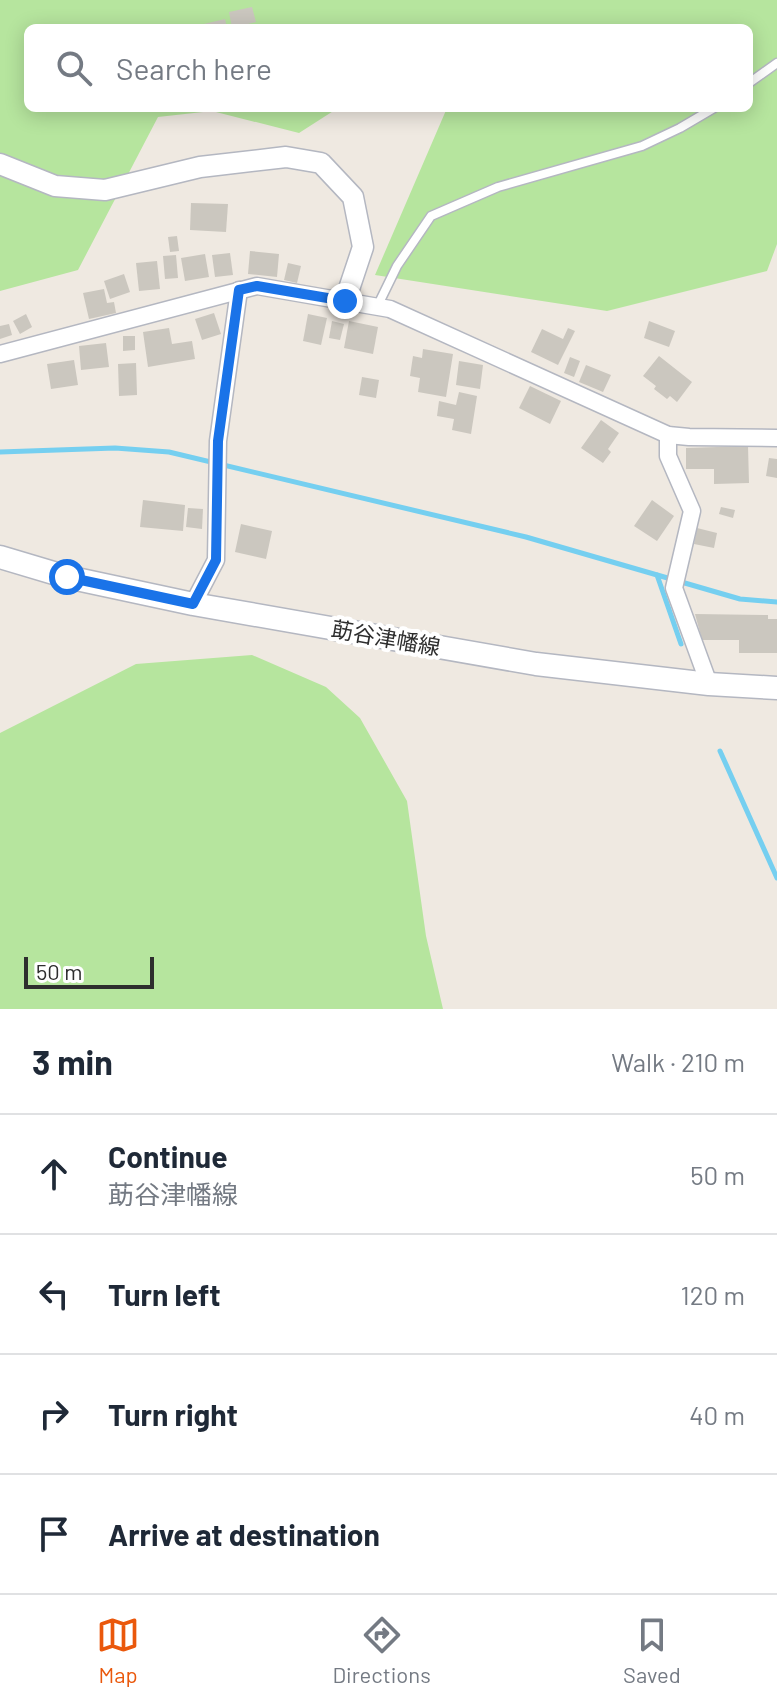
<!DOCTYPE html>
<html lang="en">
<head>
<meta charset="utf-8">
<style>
  :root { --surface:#fff; --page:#f6f6f7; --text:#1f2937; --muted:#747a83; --line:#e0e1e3; --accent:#ea580c }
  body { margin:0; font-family:Barlow,"Noto Sans JP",sans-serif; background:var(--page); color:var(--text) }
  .scale { position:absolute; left:24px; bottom:20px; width:130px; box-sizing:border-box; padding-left:8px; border:4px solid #2e2e2e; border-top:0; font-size:22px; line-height:28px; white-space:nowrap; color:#2e2e2e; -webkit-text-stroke:6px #fff; paint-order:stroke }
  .stop { position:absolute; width:24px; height:24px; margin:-18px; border:6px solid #1a73e8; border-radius:50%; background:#fff }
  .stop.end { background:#1a73e8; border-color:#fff; box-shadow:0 2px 8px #0008 }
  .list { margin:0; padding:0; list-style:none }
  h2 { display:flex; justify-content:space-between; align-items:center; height:104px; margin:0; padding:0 32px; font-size:34px }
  h2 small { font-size:26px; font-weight:400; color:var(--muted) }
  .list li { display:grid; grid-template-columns:52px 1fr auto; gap:24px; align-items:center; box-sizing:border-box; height:120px; padding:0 32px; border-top:2px solid var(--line) }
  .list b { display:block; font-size:30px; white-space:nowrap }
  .list p { margin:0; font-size:26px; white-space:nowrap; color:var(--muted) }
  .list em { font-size:26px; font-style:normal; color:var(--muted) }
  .icon { flex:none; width:44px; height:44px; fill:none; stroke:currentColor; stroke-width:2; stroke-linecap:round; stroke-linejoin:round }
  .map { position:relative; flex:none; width:777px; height:1009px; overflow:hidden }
  .search { position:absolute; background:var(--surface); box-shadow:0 4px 20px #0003; left:24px; right:24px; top:24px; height:88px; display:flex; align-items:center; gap:20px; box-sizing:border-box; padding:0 28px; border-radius:12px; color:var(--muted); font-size:30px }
  .sheet { height:584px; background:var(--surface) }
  nav { display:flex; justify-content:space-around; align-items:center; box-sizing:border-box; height:112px; border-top:2px solid var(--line); background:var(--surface); font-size:22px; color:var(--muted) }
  nav a { display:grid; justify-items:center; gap:4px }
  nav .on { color:var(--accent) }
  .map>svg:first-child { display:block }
  .green { fill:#b6e59e }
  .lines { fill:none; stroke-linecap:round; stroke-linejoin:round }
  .stream { stroke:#75cff0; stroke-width:5 }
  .building { fill:#cbc7bf }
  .service-casing { stroke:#b4b7c1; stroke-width:11 }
  .minor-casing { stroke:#b4b7c1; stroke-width:19 }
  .tertiary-casing { stroke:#b4b7c1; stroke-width:23 }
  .secondary-casing { stroke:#b4b7c1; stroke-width:25 }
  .service { stroke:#fff; stroke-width:8 }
  .minor { stroke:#fff; stroke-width:16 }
  .tertiary { stroke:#fff; stroke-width:20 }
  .secondary { stroke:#fff; stroke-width:22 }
  .route { stroke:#1a73e8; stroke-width:10 }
  .labels { text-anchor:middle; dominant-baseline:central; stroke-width:8; stroke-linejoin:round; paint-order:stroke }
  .street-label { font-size:22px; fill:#2e2e2e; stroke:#fff }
</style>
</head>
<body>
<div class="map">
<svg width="777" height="1009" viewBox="0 0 777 1009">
  <rect width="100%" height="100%" fill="#efe9e1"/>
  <g class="green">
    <path d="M0,0H777V244L767,271L607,311L375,275L447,108H749V28H28V108H338L299,133L212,111L158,117L78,270L0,291Z"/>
    <path d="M252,655L326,687L360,718L407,801L426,936L443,1009H0V733L136,664Z"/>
  </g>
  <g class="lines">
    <g class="stream">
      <path d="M0,452L115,448L169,452L526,537L740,599L777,602"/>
      <path d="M657,575L681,644"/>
      <path d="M720,751L777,878"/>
    </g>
  </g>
  <g class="building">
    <path d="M252,7L256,22L232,28L229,12Z"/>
    <path d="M225,19L227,28H191V27Z"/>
    <path d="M191,203L228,204L226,232L190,230Z"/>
    <path d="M177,236L179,251L170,252L168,237Z"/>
    <path d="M250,251L279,254L277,277L248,274Z"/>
    <path d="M230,253L233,275L215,277L212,255Z"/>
    <path d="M205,254L209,277L185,281L181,258Z"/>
    <path d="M176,255L178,278L165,279L163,256Z"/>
    <path d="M157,261L160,289L139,291L136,263Z"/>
    <path d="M288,263L301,266L297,283L284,280Z"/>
    <path d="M124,274L130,292L110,299L104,281Z"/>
    <path d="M104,289L107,303L114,302L116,313L89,319L83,293Z"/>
    <path d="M214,313L221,334L202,340L195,319Z"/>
    <path d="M26,314L32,327L20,334L13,321Z"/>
    <path d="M308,314L327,318L321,345L303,341Z"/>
    <path d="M332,321L344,324L340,340L329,338Z"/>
    <path d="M349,321L378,327L373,354L344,348Z"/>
    <path d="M649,321L675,331L669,347L644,338Z"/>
    <path d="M9,324L12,335L0,339V326Z"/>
    <path d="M169,328L172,344L192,341L195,359L148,367L143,332Z"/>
    <path d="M568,328L575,331L558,365L531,352L542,329L563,339Z"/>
    <path d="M123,336H135V350L123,351Z"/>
    <path d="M106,343L109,367L81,370L79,346Z"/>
    <path d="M423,349L453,354L446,397L418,392L420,378L410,376L413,356L422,358Z"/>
    <path d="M659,356L692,382L677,402L670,396L667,399L654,389L656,386L643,376Z"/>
    <path d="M570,357L580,361L574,377L564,373Z"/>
    <path d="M74,360L78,385L51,389L47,364Z"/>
    <path d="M459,361L483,365L480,389L456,385Z"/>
    <path d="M136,363L137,395L119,396L118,364Z"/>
    <path d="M586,365L611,375L603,392L579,382Z"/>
    <path d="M362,377L379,380L376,398L359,395Z"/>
    <path d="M530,386L561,401L550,424L519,408Z"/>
    <path d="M459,392L477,396L471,434L452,430L454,419L437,416L439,401L456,405Z"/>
    <path d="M601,420L619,433L608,449L611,452L603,463L581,448Z"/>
    <path d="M748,446L749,483L714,484V469H686V448Z"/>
    <path d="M769,458L777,459V478L766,476Z"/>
    <path d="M143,500L185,505L183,531L140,527Z"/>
    <path d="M652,500L674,516L657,541L634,526Z"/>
    <path d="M721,507L735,510L733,518L719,514Z"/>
    <path d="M188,508L203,509L202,529L186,527Z"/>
    <path d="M241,524L272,531L266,559L235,552Z"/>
    <path d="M697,528L717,533L714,548L694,544Z"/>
    <path d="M695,614L768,615V619H777V653H739V640H702Z"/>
  </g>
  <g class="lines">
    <g class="service-casing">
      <g id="service">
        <path d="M749,83L777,63"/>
        <path d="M377,307L397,266L431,216L498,187L642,146L680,128L714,108"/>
      </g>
    </g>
    <g class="minor-casing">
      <g id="minor">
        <path d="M0,354L257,286L390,309L668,435L689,437L777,438"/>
        <path d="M668,435V456L692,511L674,588L709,684"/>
        <path d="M193,604L216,560L218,441L239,290"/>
      </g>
    </g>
    <g class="tertiary-casing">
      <path id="tertiary" d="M0,164L55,186L105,190L200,167L286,157L321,163L353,197L363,247L345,301"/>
    </g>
    <g class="secondary-casing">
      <path id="secondary" d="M0,557L67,577L193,604L536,664L709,684L777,688"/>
    </g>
    <use href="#service" class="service"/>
    <use href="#minor" class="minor"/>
    <use href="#tertiary" class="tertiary"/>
    <use href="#secondary" class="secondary"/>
  </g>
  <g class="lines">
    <path class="route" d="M67,577L193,604L216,560L218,441L239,290L257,286L345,301"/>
  </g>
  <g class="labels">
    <g class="street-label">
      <text transform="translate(386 637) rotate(10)">莇谷津幡線</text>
    </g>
  </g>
</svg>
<div class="scale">50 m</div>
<div class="stop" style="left:67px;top:577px"></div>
<div class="stop end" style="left:345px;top:301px"></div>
<div class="search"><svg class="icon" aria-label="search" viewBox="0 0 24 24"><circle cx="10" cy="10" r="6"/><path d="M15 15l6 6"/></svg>Search here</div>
</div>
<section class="sheet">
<h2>3 min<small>Walk · 210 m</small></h2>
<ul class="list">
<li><svg class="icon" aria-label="ahead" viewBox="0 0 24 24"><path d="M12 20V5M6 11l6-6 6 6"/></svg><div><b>Continue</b><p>莇谷津幡線</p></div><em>50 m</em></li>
<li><svg class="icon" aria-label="left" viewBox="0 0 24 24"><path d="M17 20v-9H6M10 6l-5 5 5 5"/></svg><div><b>Turn left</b></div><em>120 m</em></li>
<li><svg class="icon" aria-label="right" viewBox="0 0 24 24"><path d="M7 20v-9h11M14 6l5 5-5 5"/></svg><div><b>Turn right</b></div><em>40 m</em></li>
<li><svg class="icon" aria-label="arrive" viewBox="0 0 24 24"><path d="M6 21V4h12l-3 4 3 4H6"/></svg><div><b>Arrive at destination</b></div></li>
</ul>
</section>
<nav>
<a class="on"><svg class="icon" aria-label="map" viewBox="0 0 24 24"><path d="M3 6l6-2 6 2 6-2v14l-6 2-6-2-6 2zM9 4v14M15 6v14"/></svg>Map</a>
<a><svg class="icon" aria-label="directions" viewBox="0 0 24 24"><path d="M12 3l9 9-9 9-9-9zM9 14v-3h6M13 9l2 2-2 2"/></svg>Directions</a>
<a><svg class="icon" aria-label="saved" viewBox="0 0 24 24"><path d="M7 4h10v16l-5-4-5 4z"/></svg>Saved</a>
</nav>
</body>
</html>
